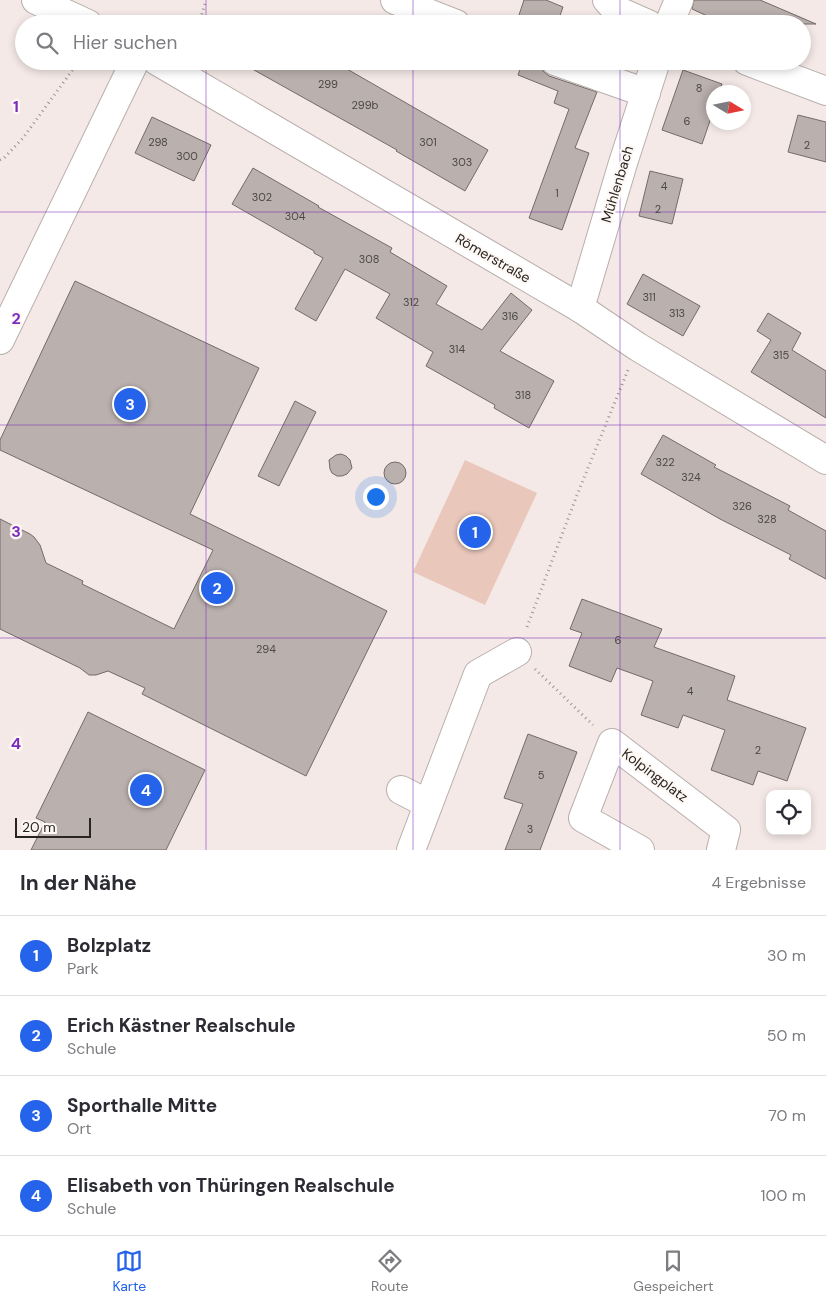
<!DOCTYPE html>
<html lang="de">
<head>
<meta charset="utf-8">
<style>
  :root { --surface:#fff; --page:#f7f7f7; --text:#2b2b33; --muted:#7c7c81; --line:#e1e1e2; --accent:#2563eb }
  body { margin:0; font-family:"DM Sans",sans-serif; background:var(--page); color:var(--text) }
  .controls { position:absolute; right:15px; bottom:15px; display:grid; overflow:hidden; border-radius:10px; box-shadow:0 2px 8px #0003 }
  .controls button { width:45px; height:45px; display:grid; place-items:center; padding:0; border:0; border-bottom:1px solid var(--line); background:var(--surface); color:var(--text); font:25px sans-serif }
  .compass { position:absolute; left:706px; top:85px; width:45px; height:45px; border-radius:50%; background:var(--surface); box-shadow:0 2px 8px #0003; rotate:100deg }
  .scale { position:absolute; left:15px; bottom:12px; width:76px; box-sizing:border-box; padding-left:5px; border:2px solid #282422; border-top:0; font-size:14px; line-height:18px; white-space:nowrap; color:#282422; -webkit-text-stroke:4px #fef8f5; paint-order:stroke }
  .you { position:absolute; left:375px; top:496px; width:18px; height:18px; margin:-12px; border:4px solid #fff; border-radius:50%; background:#1a73e8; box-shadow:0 0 0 8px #1a73e833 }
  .badge { display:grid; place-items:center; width:32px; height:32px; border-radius:50%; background:var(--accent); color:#fff; font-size:16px; font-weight:700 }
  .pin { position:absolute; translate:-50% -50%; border:2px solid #fff; box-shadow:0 1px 5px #0006 }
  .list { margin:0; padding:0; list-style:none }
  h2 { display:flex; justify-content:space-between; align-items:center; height:65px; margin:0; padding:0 20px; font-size:21px }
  h2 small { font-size:16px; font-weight:400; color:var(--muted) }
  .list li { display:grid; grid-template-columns:32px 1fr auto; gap:15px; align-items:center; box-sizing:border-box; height:80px; padding:0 20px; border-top:1px solid var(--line) }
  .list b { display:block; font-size:19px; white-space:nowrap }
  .list p { margin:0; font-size:16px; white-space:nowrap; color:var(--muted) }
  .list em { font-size:16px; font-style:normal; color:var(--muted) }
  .icon { flex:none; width:28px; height:28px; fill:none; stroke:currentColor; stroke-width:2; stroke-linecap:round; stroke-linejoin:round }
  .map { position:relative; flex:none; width:826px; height:850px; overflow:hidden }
  .search { position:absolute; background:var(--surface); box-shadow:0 2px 8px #0003; left:15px; right:15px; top:15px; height:55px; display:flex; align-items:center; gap:12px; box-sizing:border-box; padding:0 18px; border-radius:28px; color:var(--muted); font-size:19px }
  .sheet { height:385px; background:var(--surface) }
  nav { display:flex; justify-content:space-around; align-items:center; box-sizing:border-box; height:70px; border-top:1px solid var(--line); background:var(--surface); font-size:14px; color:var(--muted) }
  nav a { display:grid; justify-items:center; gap:2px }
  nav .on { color:var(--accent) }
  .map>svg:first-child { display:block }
  .green { fill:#e9c7bb }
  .building { fill:#bab0ad; stroke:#746b68 }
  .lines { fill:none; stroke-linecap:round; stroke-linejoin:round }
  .minor-casing { stroke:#b9afac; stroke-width:30 }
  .major-casing { stroke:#b9afac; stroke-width:30 }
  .path { stroke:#9d9592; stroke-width:3; stroke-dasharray:1 4; stroke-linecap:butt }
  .minor { stroke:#fff; stroke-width:28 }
  .major { stroke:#fff; stroke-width:28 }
  .grid { fill:none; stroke:#7b2cbf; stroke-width:1; stroke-opacity:0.55 }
  .labels { text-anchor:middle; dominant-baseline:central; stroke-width:4.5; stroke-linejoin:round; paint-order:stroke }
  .number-label { font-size:11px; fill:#4c4745 }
  .street-label { font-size:14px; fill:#282422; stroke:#fef8f5 }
  .grid-label { font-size:16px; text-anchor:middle; font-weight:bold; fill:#7b2cbf; stroke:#fef8f5; stroke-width:4.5; stroke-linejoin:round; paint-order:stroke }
</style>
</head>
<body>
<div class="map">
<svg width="826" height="850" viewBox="0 0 826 850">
  <rect width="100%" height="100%" fill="#f4e9e6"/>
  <path class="green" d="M465,460L537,493L485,605L413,572Z"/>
  <g class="building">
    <path d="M524,0H546L563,7L557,24H516Z"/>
    <path d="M694,0H760L816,24H725L692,9Z"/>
    <path d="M238,61H333L488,150L465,191L396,151L397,150Z"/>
    <path d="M523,61H536L540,63L543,71L549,76L597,92L575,148L589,153L562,230L529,218L569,109L554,103L558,91L518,75Z"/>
    <path d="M683,70L722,84L719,92H714V109L702,144L662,130Z"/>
    <path d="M798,115L826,122V162L788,152Z"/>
    <path d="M152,117L211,145L194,181L135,153Z"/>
    <path d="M253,168L319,206L318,207L392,248L390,252L447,286L436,304L482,330L511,293L532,310L500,351L554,381L529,428L494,408L495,405L426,366L433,352L376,318L390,294L345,269L316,321L295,309L323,258L314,253V251L232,204Z"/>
    <path d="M650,171L683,179L672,224L639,216Z"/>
    <path d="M643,274L700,306L683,336L627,304Z"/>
    <path d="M75,281L259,368L190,514L387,611L306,776L142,694L145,688L108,671L96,675H89L80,668L0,629V519L30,534L34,537L40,545L46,563L83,581L82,584L174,629L213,550L0,450V440Z"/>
    <path d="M768,313L801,333L792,350L826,371V418L751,372L771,340L757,331Z"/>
    <path d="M295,401L316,412L279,486L258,476Z"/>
    <path d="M663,435L716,465L714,467L790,506L788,510L826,531V579L789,559L791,555L720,519L641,474Z"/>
    <path d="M341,454L346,456L350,460L352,468L347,474L342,476H337L332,473L330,469L329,460L336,455Z"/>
    <circle cx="395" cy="473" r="11"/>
    <path d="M582,599L662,629L654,647L735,676L727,700L806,728L787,781L758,771L753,785L711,770L725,730L683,715L678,728L641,715L653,681L617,668L611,682L569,666L582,633L570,629Z"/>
    <path d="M88,712L205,770L166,850H31L45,822L36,818Z"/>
    <path d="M528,734L577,752L540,850H505L523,804L504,798Z"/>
  </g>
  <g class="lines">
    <g class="minor-casing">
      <g id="minor">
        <path d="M395,0L456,24"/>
        <path d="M607,0L616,10L648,24"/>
        <path d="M669,24L679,0"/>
        <path d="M555,61L646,93"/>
        <path d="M747,61L826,91"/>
        <path d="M580,308L623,163L656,61"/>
        <path d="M0,340L135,61"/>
        <path d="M401,790L428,804"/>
        <path d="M411,850L478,674L517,652"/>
        <path d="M640,850L583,818L612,743L726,830L721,850"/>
      </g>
    </g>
    <g class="major-casing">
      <g id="major">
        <path d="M36,0L88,24"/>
        <path d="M157,61L580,308L638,347L826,460"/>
      </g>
    </g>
    <g class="path">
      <path d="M199,24L206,0"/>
      <path d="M0,160L4,158L23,138L79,61"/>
      <path d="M527,627L577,495L628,370"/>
      <path d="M535,669L593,725"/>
    </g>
    <use href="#minor" class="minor"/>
    <use href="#major" class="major"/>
  </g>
  <path class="grid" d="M206,0V24M413,0V24M620,0V24M206,61V850M413,61V850M620,61V850M0,212H826M0,425H826M0,638H826"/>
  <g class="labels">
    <g class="number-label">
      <text x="328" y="84">299</text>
      <text x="699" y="88">8</text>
      <text x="365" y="105">299b</text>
      <text x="687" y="121">6</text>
      <text x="158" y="142">298</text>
      <text x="428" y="142">301</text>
      <text x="807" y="145">2</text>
      <text x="187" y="156">300</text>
      <text x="462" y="162">303</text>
      <text x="664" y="186">4</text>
      <text x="557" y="193">1</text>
      <text x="262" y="197">302</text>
      <text x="658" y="209">2</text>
      <text x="295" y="216">304</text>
      <text x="369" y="259">308</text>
      <text x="649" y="297">311</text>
      <text x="411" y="302">312</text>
      <text x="677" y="313">313</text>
      <text x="510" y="316">316</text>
      <text x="457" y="349">314</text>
      <text x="781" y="355">315</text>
      <text x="523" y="395">318</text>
      <text x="665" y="462">322</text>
      <text x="691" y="477">324</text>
      <text x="742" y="506">326</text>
      <text x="767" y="519">328</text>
      <text x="618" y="640">6</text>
      <text x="266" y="649">294</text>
      <text x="690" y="691">4</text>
      <text x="758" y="750">2</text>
      <text x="541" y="775">5</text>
      <text x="530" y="829">3</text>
    </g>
    <g class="street-label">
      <text transform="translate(617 184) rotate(-73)">Mühlenbach</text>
      <text transform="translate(493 258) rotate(30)">Römerstraße</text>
      <text transform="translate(655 775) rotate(37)">Kolpingplatz</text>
    </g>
  </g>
  <g class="grid-label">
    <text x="16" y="112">1</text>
    <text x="16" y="324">2</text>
    <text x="16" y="537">3</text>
    <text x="16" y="749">4</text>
  </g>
</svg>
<div class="controls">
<button><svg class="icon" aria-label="locate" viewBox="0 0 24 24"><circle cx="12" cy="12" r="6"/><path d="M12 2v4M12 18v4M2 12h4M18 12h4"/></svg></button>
</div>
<svg class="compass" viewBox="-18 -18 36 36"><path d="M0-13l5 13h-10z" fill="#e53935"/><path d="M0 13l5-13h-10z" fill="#7c7c81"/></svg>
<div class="scale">20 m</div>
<div class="you"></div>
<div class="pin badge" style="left:475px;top:532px">1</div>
<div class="pin badge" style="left:217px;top:588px">2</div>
<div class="pin badge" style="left:130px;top:404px">3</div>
<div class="pin badge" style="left:146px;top:790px">4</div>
<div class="search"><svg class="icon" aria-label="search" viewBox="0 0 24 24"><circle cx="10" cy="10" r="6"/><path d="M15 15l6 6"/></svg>Hier suchen</div>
</div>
<section class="sheet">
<h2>In der Nähe<small>4 Ergebnisse</small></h2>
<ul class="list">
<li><span class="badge">1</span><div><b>Bolzplatz</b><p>Park</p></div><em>30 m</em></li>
<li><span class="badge">2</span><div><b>Erich Kästner Realschule</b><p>Schule</p></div><em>50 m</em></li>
<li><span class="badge">3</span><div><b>Sporthalle Mitte</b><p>Ort</p></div><em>70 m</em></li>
<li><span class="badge">4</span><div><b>Elisabeth von Thüringen Realschule</b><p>Schule</p></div><em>100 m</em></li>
</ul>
</section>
<nav>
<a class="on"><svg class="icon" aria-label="map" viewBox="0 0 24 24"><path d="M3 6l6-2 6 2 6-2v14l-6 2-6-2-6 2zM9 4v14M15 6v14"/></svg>Karte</a>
<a><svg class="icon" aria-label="directions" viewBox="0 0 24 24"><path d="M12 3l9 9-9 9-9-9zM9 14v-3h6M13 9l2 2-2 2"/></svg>Route</a>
<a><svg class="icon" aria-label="saved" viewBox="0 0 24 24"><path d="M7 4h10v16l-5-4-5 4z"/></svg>Gespeichert</a>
</nav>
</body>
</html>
